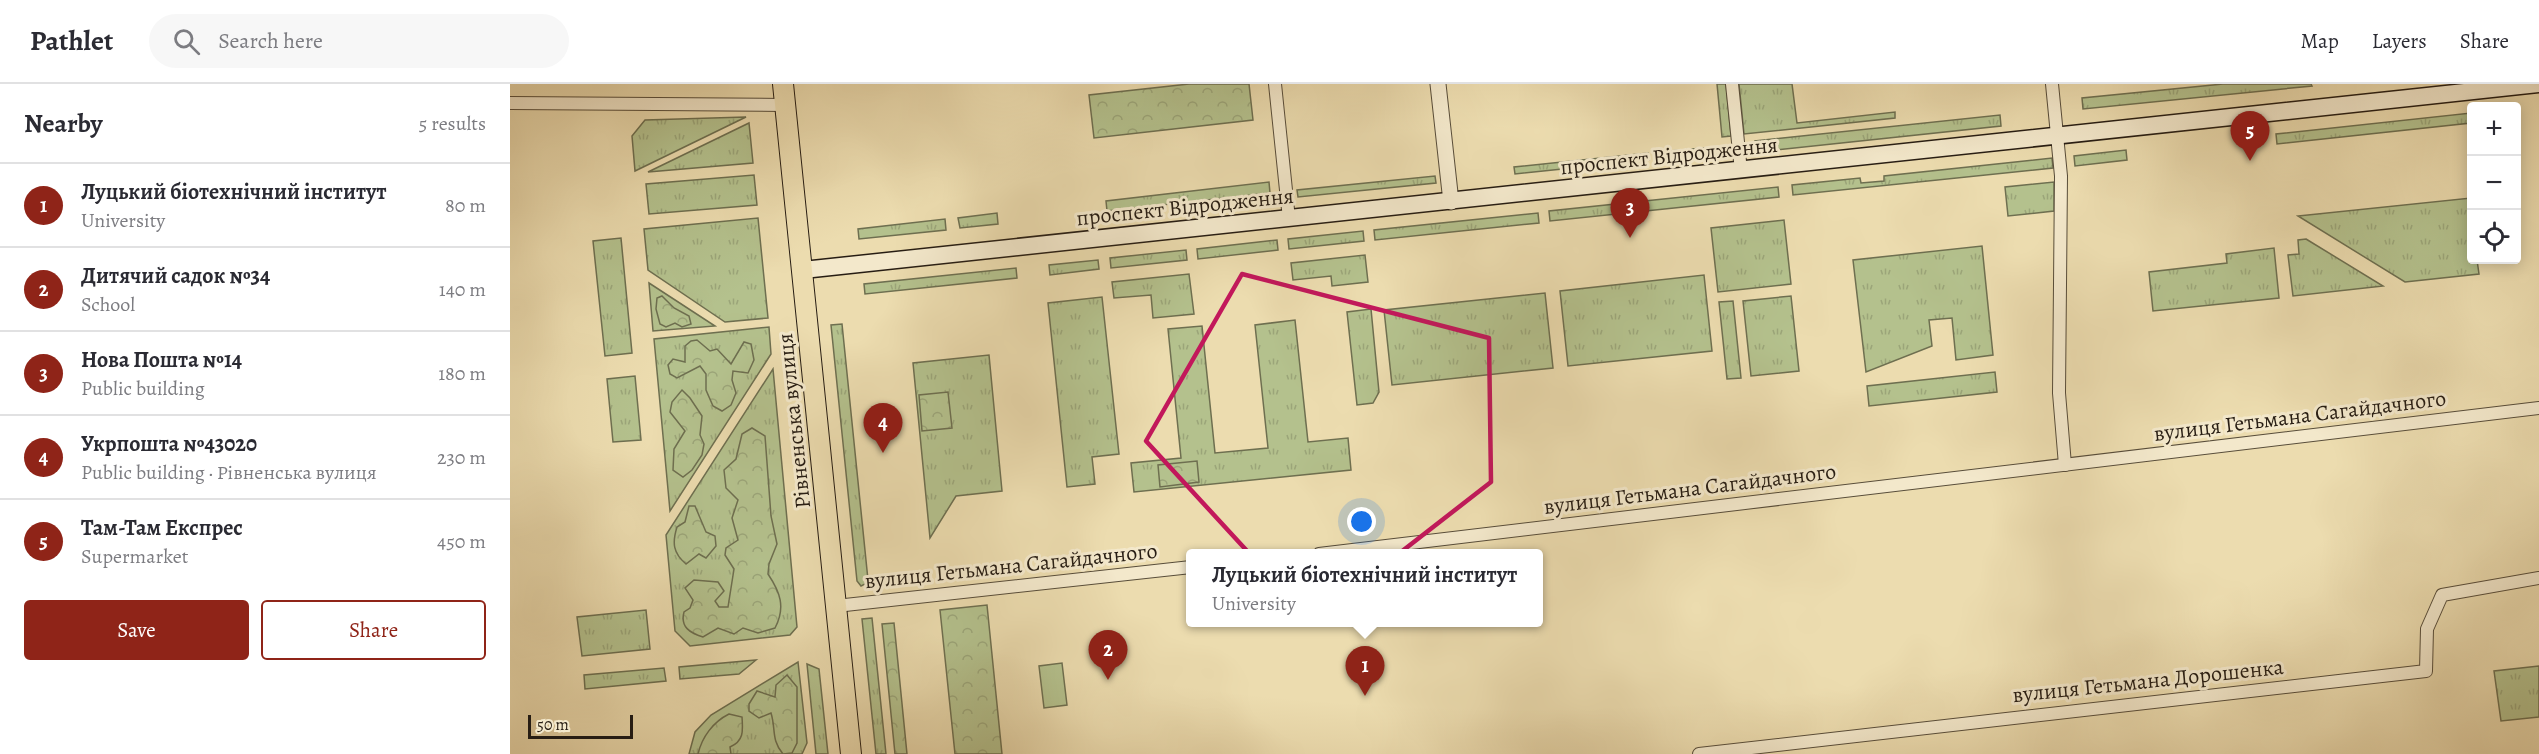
<!DOCTYPE html>
<html lang="en">
<head>
<meta charset="utf-8">
<style>
  :root { --surface:#fff; --page:#f7f7f7; --text:#2b2b33; --muted:#7c7c81; --line:#e1e1e2; --accent:#8f2418 }
  body { margin:0; font-family:Alegreya,serif; background:var(--page); color:var(--text) }
  .controls { position:absolute; right:18px; top:18px; display:grid; overflow:hidden; border-radius:6px; box-shadow:0 3px 15px #0003 }
  .controls button { width:54px; height:54px; display:grid; place-items:center; padding:0; border:0; border-bottom:2px solid var(--line); background:var(--surface); color:var(--text); font:30px sans-serif }
  .scale { position:absolute; left:18px; bottom:15px; width:105px; box-sizing:border-box; padding-left:6px; border:3px solid #271d13; border-top:0; font-size:16px; line-height:21px; white-space:nowrap; color:#271d13; -webkit-text-stroke:4px #f3e8cb; paint-order:stroke }
  .you { position:absolute; left:852px; top:438px; width:21px; height:21px; margin:-15px; border:4px solid #fff; border-radius:50%; background:#1a73e8; box-shadow:0 0 0 9px #1a73e833 }
  .badge { display:grid; place-items:center; width:39px; height:39px; border-radius:50%; background:var(--accent); color:#fff; font-size:20px; font-weight:700 }
  .pin { position:absolute; translate:-50% -50px; filter:drop-shadow(0 2px 3px #0008) }
  .pin::after { content:''; position:absolute; top:32px; width:21px; height:18px; background:inherit; clip-path:polygon(0 0,100% 0,50% 100%) }
  .popup { position:absolute; left:676px; top:465px; width:357px; height:78px; box-sizing:border-box; display:grid; place-content:center; border-radius:6px; background:var(--surface); filter:drop-shadow(0 2px 4px #0005); font-size:20px; white-space:nowrap; color:var(--muted) }
  .popup b { font-size:22px; color:var(--text) }
  .popup::after { content:''; position:absolute; left:50%; top:100%; margin-left:-12px; border:12px solid transparent; border-top-color:var(--surface) }
  .list { margin:0; padding:0; list-style:none }
  h2 { display:flex; justify-content:space-between; align-items:center; height:78px; margin:0; padding:0 24px; font-size:26px }
  h2 small { font-size:20px; font-weight:400; color:var(--muted) }
  .list li { display:grid; grid-template-columns:39px 1fr auto; gap:18px; align-items:center; box-sizing:border-box; height:84px; padding:0 24px; border-top:2px solid var(--line) }
  .list b { display:block; font-size:22px; white-space:nowrap }
  .list p { margin:0; font-size:20px; white-space:nowrap; color:var(--muted) }
  .list em { font-size:20px; font-style:normal; color:var(--muted) }
  .actions { display:flex; gap:12px; padding:18px 24px }
  .actions a { flex:1; padding:14px 0; border:2px solid var(--accent); border-radius:6px; text-align:center; font-size:21px; color:var(--accent) }
  .actions .main { background:var(--accent); color:#fff }
  .icon { flex:none; width:33px; height:33px; fill:none; stroke:currentColor; stroke-width:2; stroke-linecap:round; stroke-linejoin:round }
  .map { position:relative; flex:none; width:2029px; height:670px; overflow:hidden }
  header { display:flex; align-items:center; gap:36px; box-sizing:border-box; height:84px; padding:0 30px; background:var(--surface); border-bottom:2px solid var(--line) }
  header strong { font-size:28px }
  nav { display:flex; gap:33px; margin-inline-start:auto; font-size:21px }
  .search { width:420px; height:54px; background:var(--page); display:flex; align-items:center; gap:15px; box-sizing:border-box; padding:0 21px; border-radius:33px; color:var(--muted); font-size:22px }
  main { display:flex }
  aside { flex:1; background:var(--surface) }
  .map>svg:first-child { display:block }
  .grass { fill:url(#grass-tufts); stroke:#6e6f50; stroke-width:1.5 }
  .forest { fill:url(#forest-crowns); stroke:#6e6f50; stroke-width:1.5 }
  .garden { fill:#b4c18d; stroke:#6e6f50; stroke-width:1.5 }
  .lines { fill:none; stroke-linecap:round; stroke-linejoin:round }
  .minor-casing { stroke:#584d3a; stroke-width:14 }
  .tertiary-casing { stroke:#584d3a; stroke-width:17 }
  .secondary-casing { stroke:#271d13; stroke-width:19 }
  .primary-casing { stroke:#271d13; stroke-width:22 }
  .minor { stroke:#f3e8cb; stroke-width:12 }
  .tertiary { stroke:#f3e8cb; stroke-width:15 }
  .secondary { stroke:#f3e8cb; stroke-width:16 }
  .primary { stroke:#ecdcaf; stroke-width:20 }
  .marked { fill:none; stroke:#c2185b; stroke-width:4.5; stroke-linejoin:round }
  .labels { text-anchor:middle; dominant-baseline:central; stroke-width:6; stroke-linejoin:round; paint-order:stroke }
  .street-label { font-size:22px; fill:#271d13; stroke:#f3e8cb }
</style>
</head>
<body>
<header>
<strong>Pathlet</strong>
<div class="search"><svg class="icon" aria-label="search" viewBox="0 0 24 24"><circle cx="10" cy="10" r="6"/><path d="M15 15l6 6"/></svg>Search here</div>
<nav><a>Map</a><a>Layers</a><a>Share</a></nav>
</header>
<main>
<aside>
<h2>Nearby<small>5 results</small></h2>
<ul class="list">
<li><span class="badge">1</span><div><b>Луцький біотехнічний інститут</b><p>University</p></div><em>80 m</em></li>
<li><span class="badge">2</span><div><b>Дитячий садок №34</b><p>School</p></div><em>140 m</em></li>
<li><span class="badge">3</span><div><b>Нова Пошта №14</b><p>Public building</p></div><em>180 m</em></li>
<li><span class="badge">4</span><div><b>Укрпошта №43020</b><p>Public building · Рівненська вулиця</p></div><em>230 m</em></li>
<li><span class="badge">5</span><div><b>Там-Там Експрес</b><p>Supermarket</p></div><em>450 m</em></li>
</ul>
<div class="actions"><a class="main">Save</a><a>Share</a></div>
</aside>
<div class="map">
<svg width="2029" height="670" viewBox="0 0 2029 670">
  <defs>
    <pattern id="grass-tufts" width="24" height="20" patternUnits="userSpaceOnUse" patternTransform="scale(1.5)"><rect width="24" height="20" fill="#b4c18d"/><path d="M3 7l-1-3M5 7V3M7 7l1-3M15 17l-1-3M17 17v-4M19 17l1-3" fill="none" stroke="#9ba579"/></pattern>
    <pattern id="forest-crowns" width="20" height="18" patternUnits="userSpaceOnUse" patternTransform="scale(1.5)"><rect width="20" height="18" fill="#b4c18d"/><path d="M2 6a3 3 0 1 1 6 0M12 15a3 3 0 1 1 6 0" fill="none" stroke="#9ba579"/></pattern>
  </defs>
  <rect width="100%" height="100%" fill="#ecdcaf"/>
  <filter id="stains"><feTurbulence type="fractalNoise" baseFrequency=".00333" numOctaves="4"/><feColorMatrix values="0 0 0 0 .2 0 0 0 0 .09 0 0 0 0 .02 0 0 0 .5 -.17"/></filter>
  <radialGradient id="worn" r=".72"><stop offset=".6" stop-color="#630" stop-opacity="0"/><stop offset="1" stop-color="#630" stop-opacity=".3"/></radialGradient>
  <g class="grass">
    <path d="M1207,0H1216L1221,52L1212,53Z"/>
    <path d="M1229,0H1282L1287,39L1385,28V34L1234,50Z"/>
    <path d="M1713,0H1801L1802,2L1573,25L1572,14Z"/>
    <path d="M1961,29V39L1767,60L1766,50Z"/>
    <path d="M1490,31L1491,42L1246,68L1245,57Z"/>
    <path d="M236,33L125,87L122,52L135,36Z"/>
    <path d="M239,39L243,79L138,88Z"/>
    <path d="M1203,63L1204,70L1150,75L1149,68Z"/>
    <path d="M1616,66L1617,76L1565,82L1564,72Z"/>
    <path d="M1138,69L1139,76L1005,90L1004,83Z"/>
    <path d="M1542,74L1543,84L1283,111L1282,101L1350,94L1351,99L1374,97V92Z"/>
    <path d="M244,91L247,121L139,130L136,100Z"/>
    <path d="M925,92L926,99L788,113L787,106Z"/>
    <path d="M759,98L760,109L597,127L596,117Z"/>
    <path d="M1544,98V127L1498,132L1495,103Z"/>
    <path d="M1268,103L1269,113L1040,137L1039,127Z"/>
    <path d="M1961,114L1962,176H1967L1969,190L1895,198L1788,132Z"/>
    <path d="M487,129L488,140L450,144L448,134Z"/>
    <path d="M1028,129L1029,139L865,156L864,146Z"/>
    <path d="M248,134L258,234L215,238L138,186L134,145Z"/>
    <path d="M435,135L436,146L349,155L348,145Z"/>
    <path d="M1274,136L1281,200L1208,208L1201,144Z"/>
    <path d="M853,147L854,157L779,165L778,155Z"/>
    <path d="M111,154L122,269L95,272L83,157Z"/>
    <path d="M1796,155L1873,202L1783,212L1778,171L1789,170L1788,156Z"/>
    <path d="M767,156L768,166L688,175L687,165Z"/>
    <path d="M1472,162L1483,271L1446,276L1442,234L1419,236L1422,262L1356,288L1343,176Z"/>
    <path d="M1764,164L1769,214L1643,227L1639,188L1717,179L1716,170Z"/>
    <path d="M676,166L677,176L601,184L600,174Z"/>
    <path d="M855,171L858,198L822,202L821,192L783,196L781,179Z"/>
    <path d="M588,176L589,185L540,191L539,181Z"/>
    <path d="M506,184L507,194L355,210L354,200Z"/>
    <path d="M679,190L684,230L643,234L641,211L604,214L602,198Z"/>
    <path d="M1194,191L1202,267L1058,282L1050,207Z"/>
    <path d="M139,199L205,242L143,247Z"/>
    <path d="M1035,209L1043,284L882,301L874,226Z"/>
    <path d="M1281,212L1289,287L1241,292L1233,217Z"/>
    <path d="M592,213L609,370L582,373L585,400L557,403L538,219Z"/>
    <path d="M1223,217L1231,294L1217,295L1209,218Z"/>
    <path d="M861,225L869,308L863,319L847,321L837,228Z"/>
    <path d="M785,236L798,358L838,354L841,386L624,408L621,379L671,374L658,245L692,242L705,369L758,364L745,241Z"/>
    <path d="M332,240L358,496L357,499L351,502L347,497L321,241Z"/>
    <path d="M259,243L261,270L160,427L144,255Z"/>
    <path d="M479,271L492,407L446,412L420,454L403,279Z"/>
    <path d="M263,285L287,543L280,551L180,562L165,547L156,451Z"/>
    <path d="M1485,288L1487,308L1359,322L1357,302Z"/>
    <path d="M125,292L131,356L103,358L97,295Z"/>
    <path d="M136,526L140,565L72,572L67,533Z"/>
    <path d="M362,534L376,670H366L352,535Z"/>
    <path d="M246,576L229,590L170,595L169,583Z"/>
    <path d="M288,578L297,659L292,670H179L185,648L201,631Z"/>
    <path d="M297,580L309,585L318,670H306Z"/>
    <path d="M2029,582V633L1991,637L1984,587Z"/>
    <path d="M154,584L156,597L75,605L74,591Z"/>
  </g>
  <g class="forest">
    <path d="M679,0H739L743,36L584,54L579,11Z"/>
    <path d="M152,212L164,224L179,232L181,240L172,243L165,239L156,243L150,240L146,225L147,214Z"/>
    <path d="M187,256L200,267L207,265L221,280L234,258L241,260L244,276L238,289L223,287L222,296L226,309L221,321L212,327L203,322L196,306V290L190,282L167,294L160,290L158,281L163,275L175,278V262L181,257Z"/>
    <path d="M172,306L180,314L192,332L190,351L194,360L192,371L182,386L173,393L163,386L164,365L175,347L160,328L162,318Z"/>
    <path d="M438,308L442,344L412,347L409,311Z"/>
    <path d="M242,344L255,352L261,432L267,460L259,480L258,490C270,508 276,523 265,544L248,549L233,544L224,550L208,544L193,553C180,549 170,543 174,528L180,524L183,516L175,504L184,496L208,498L214,507L205,517L209,523H218L224,485L215,471L216,464L228,456L222,434L228,416L216,404L214,386L226,375L232,350Z"/>
    <path d="M687,377L689,398L650,403L648,381Z"/>
    <path d="M179,422H185L196,448L205,452L206,462L196,474L189,470L176,480C163,469 162,459 167,443L175,438Z"/>
    <path d="M477,521L492,670H445L430,526Z"/>
    <path d="M384,539L397,670H385L372,540Z"/>
    <path d="M277,591L287,603V659L282,669L273,670C261,656 266,645 261,629L249,634L239,627V620L247,607L265,613L266,601Z"/>
    <path d="M219,630L232,633C233,647 234,657 220,663L221,670H188C192,653 203,638 219,630Z"/>
  </g>
  <path class="garden" d="M552,579L557,621L534,624L529,582Z"/>
  <g class="lines">
    <g class="minor-casing">
      <g id="minor">
        <path d="M765,0L779,135"/>
        <path d="M1222,0L1231,87"/>
        <path d="M1542,0L1551,92L1549,309L1555,381"/>
        <path d="M0,19L275,21"/>
        <path d="M809,470L2029,324"/>
        <path d="M326,522L681,483"/>
        <path d="M1189,670L1916,587L1917,545L1932,511L2029,494"/>
      </g>
    </g>
    <g class="tertiary-casing">
      <path id="tertiary" d="M928,0L941,118"/>
    </g>
    <g class="secondary-casing">
      <path id="secondary" d="M293,186L2029,0"/>
    </g>
    <g class="primary-casing">
      <path id="primary" d="M273,0L341,670"/>
    </g>
    <use href="#minor" class="minor"/>
    <use href="#tertiary" class="tertiary"/>
    <use href="#secondary" class="secondary"/>
    <use href="#primary" class="primary"/>
  </g>
  <path class="marked" d="M732,190L979,254L981,398L828,517L738,468L636,357Z"/>
  <g class="labels">
    <g class="street-label">
      <text transform="translate(1159 72) rotate(-6)">проспект Відродження</text>
      <text transform="translate(675 123) rotate(-6)">проспект Відродження</text>
      <text transform="translate(1790 332) rotate(-7)">вулиця Гетьмана Сагайдачного</text>
      <text transform="translate(284 337) rotate(-96)">Рівненська вулиця</text>
      <text transform="translate(1180 405) rotate(-7)">вулиця Гетьмана Сагайдачного</text>
      <text transform="translate(501 482) rotate(-6)">вулиця Гетьмана Сагайдачного</text>
      <text transform="translate(1638 597) rotate(-6)">вулиця Гетьмана Дорошенка</text>
    </g>
  </g>
  <rect width="100%" height="100%" filter="url(#stains)"/>
  <rect width="100%" height="100%" fill="url(#worn)"/>
</svg>
<div class="controls">
<button>+</button>
<button>−</button>
<button><svg class="icon" aria-label="locate" viewBox="0 0 24 24"><circle cx="12" cy="12" r="6"/><path d="M12 2v4M12 18v4M2 12h4M18 12h4"/></svg></button>
</div>
<div class="scale">50 m</div>
<div class="you"></div>
<div class="pin badge" style="left:855px;top:612px">1</div>
<div class="popup"><b>Луцький біотехнічний інститут</b>University</div>
<div class="pin badge" style="left:598px;top:596px">2</div>
<div class="pin badge" style="left:1120px;top:154px">3</div>
<div class="pin badge" style="left:373px;top:369px">4</div>
<div class="pin badge" style="left:1740px;top:77px">5</div>
</div>
</main>
</body>
</html>
